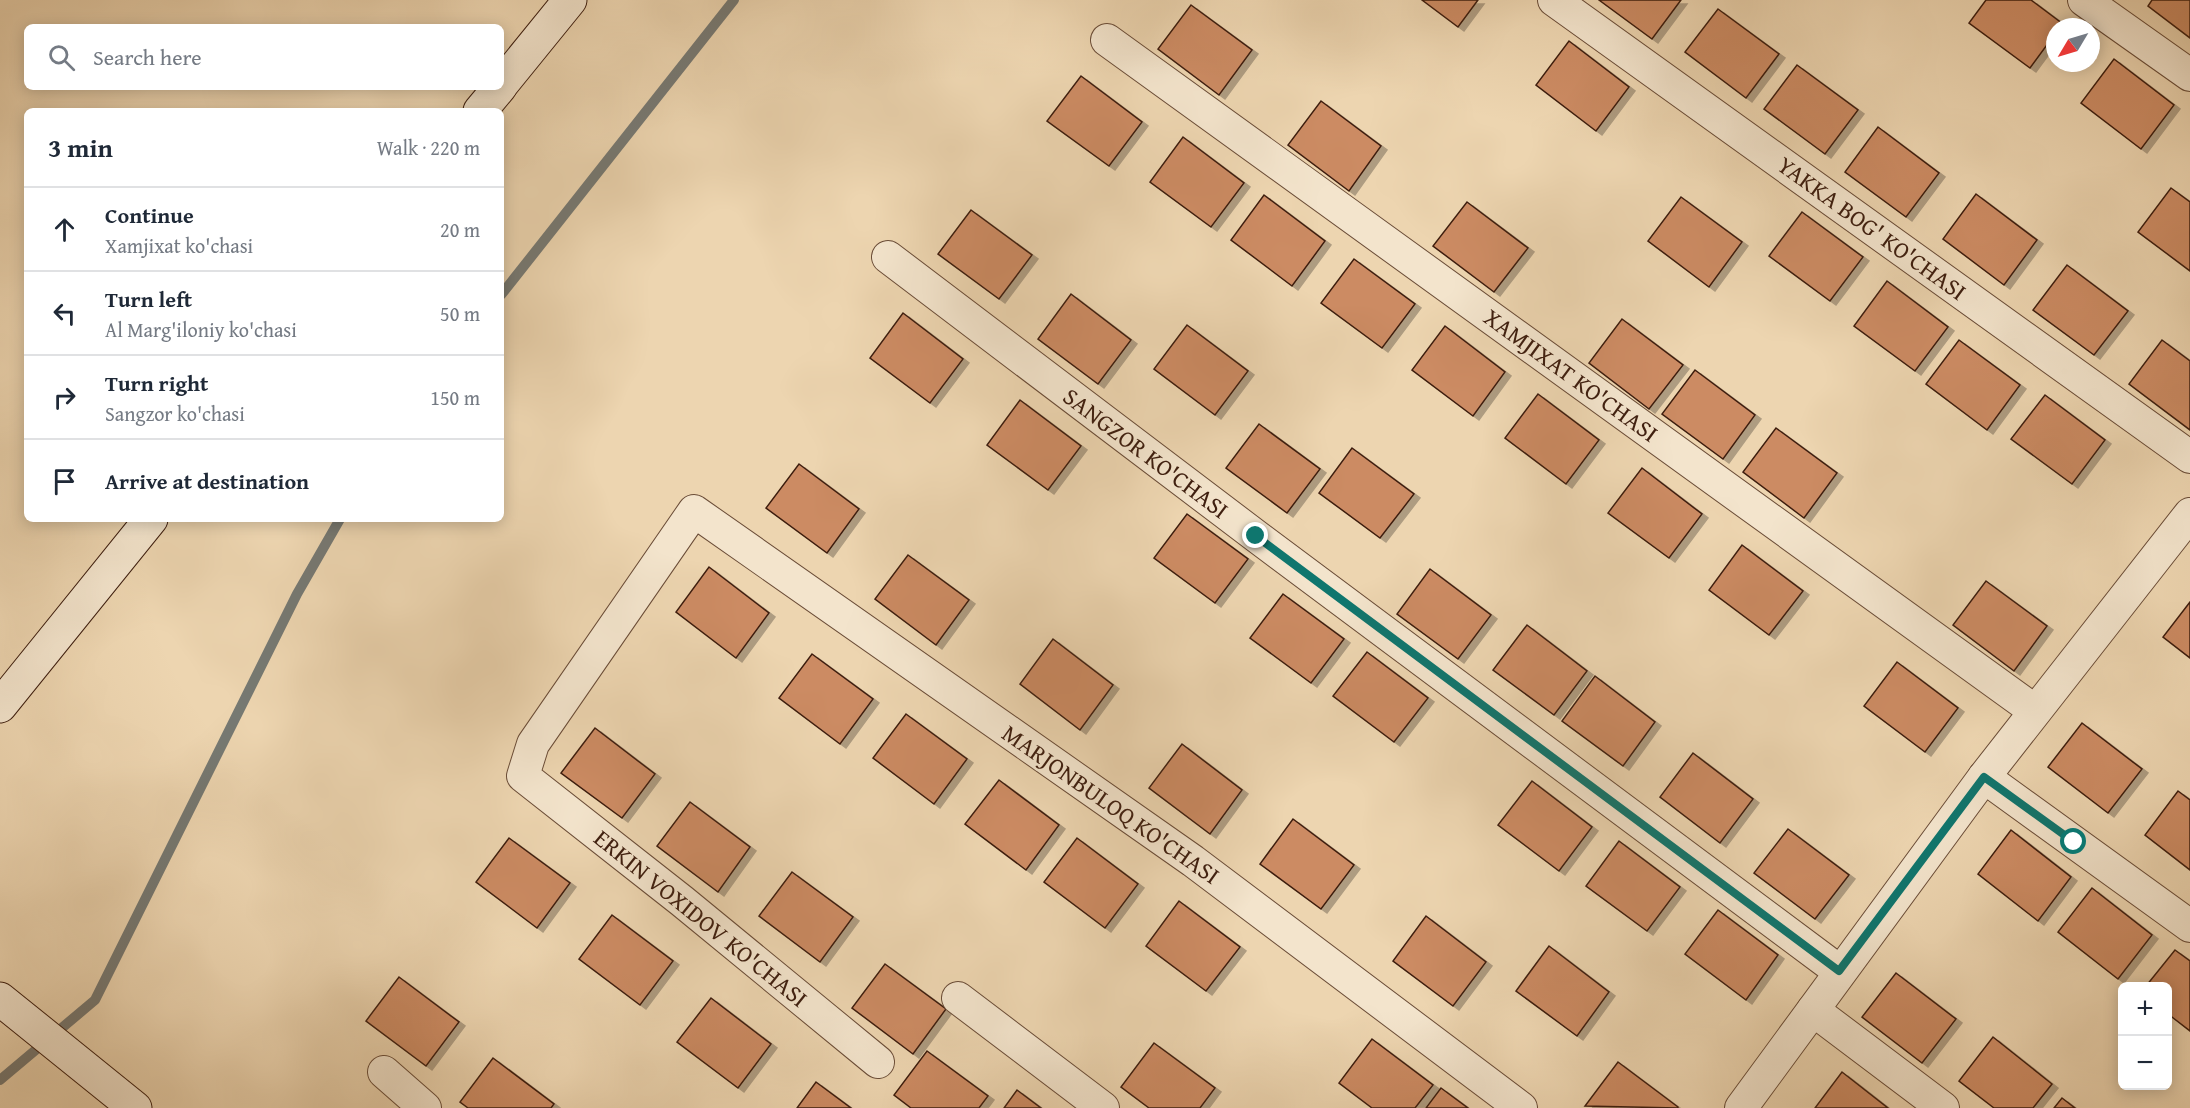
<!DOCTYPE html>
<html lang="en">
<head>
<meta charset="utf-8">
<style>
  :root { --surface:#fff; --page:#f2f2f3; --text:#1f2937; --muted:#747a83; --line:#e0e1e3 }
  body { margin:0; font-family:"Gentium Book Plus",serif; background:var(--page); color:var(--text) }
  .controls { position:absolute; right:18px; bottom:18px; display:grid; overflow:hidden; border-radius:9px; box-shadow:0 3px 15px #0003 }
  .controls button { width:54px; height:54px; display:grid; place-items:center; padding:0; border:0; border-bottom:2px solid var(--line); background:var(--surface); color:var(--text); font:30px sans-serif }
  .compass { position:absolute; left:2046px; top:18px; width:54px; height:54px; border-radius:50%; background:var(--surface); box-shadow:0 3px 15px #0003; rotate:232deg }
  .stop { position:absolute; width:18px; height:18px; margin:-14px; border:4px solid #0f766e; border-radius:50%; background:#fff }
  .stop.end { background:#0f766e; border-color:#fff; box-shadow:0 2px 6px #0008 }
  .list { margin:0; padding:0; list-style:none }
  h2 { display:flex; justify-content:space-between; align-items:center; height:78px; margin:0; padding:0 24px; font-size:26px }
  h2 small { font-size:20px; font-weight:400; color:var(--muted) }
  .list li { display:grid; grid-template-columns:39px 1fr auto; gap:18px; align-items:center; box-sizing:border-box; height:84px; padding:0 24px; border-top:2px solid var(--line) }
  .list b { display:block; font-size:22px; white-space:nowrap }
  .list p { margin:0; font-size:20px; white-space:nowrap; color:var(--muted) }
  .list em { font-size:20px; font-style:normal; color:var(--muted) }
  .icon { flex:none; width:33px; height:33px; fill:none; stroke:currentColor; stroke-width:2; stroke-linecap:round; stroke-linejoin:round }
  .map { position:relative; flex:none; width:2190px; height:1108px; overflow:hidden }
  .search { position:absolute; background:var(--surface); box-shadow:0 3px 15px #0003; left:24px; top:24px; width:480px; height:66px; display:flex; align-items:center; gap:15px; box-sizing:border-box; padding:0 21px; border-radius:9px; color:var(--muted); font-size:22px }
  .panel { position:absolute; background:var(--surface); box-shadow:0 3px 15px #0003; left:24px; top:108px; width:480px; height:414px; border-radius:9px }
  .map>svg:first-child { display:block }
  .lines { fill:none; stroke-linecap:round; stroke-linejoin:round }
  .stream { stroke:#767973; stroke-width:10 }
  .building { fill:#cc8b64; stroke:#3e1e0f; stroke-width:1.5; filter:url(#shadow) }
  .street-casing { stroke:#6a4c37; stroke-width:34 }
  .secondary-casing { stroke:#3e1e0f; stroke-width:35 }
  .street { stroke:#f3e4cc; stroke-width:32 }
  .secondary { stroke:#f3e4cc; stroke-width:33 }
  .route { stroke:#0f766e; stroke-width:8 }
  .labels { text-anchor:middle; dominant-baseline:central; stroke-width:4.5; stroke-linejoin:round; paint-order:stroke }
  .street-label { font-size:24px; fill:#3e1e0f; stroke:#f3e4cc }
</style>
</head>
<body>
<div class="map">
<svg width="2190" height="1108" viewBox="0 0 2190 1108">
  <defs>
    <filter id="shadow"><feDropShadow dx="6" dy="4" stdDeviation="0" flood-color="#0004"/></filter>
  </defs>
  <rect width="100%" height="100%" fill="#edd5b0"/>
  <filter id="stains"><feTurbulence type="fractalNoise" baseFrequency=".00333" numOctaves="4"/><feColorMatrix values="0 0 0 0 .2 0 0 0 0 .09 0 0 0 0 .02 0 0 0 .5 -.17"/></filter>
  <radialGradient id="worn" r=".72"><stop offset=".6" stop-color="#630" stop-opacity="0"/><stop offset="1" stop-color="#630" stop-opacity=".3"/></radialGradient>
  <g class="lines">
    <g class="stream">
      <path d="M501,295L734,0"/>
      <path d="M0,1080L95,1000L297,594L340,519"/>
    </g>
  </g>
  <g class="building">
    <path d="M1422,0H1478L1458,27Z"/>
    <path d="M1599,0H1681L1652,39Z"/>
    <path d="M1986,0H2031L2063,24L2055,27V34L2030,68L1969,23Z"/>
    <path d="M2152,0H2190V38L2148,6Z"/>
    <path d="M1191,5L1252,50L1219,95L1158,49Z"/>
    <path d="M1718,9L1779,54L1746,98L1685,52Z"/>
    <path d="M1569,41L1629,87L1596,131L1536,85Z"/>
    <path d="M2114,59L2174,105L2141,149L2081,103Z"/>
    <path d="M1797,65L1858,110L1825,154L1764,109Z"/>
    <path d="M1081,76L1142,122L1109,166L1047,121Z"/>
    <path d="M1321,101L1381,146L1349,191L1288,145Z"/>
    <path d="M1878,127L1939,173L1906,217L1845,172Z"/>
    <path d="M1183,137L1244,183L1211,227L1150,182Z"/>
    <path d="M2171,188L2190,202V271L2138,232Z"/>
    <path d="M1976,194L2037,240L2004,285L1943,239Z"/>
    <path d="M1264,195L1325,241L1292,286L1231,240Z"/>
    <path d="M1681,197L1742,242L1709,287L1648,241Z"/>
    <path d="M1467,202L1528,248L1494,292L1433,246Z"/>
    <path d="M971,210L1032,255L999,299L938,254Z"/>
    <path d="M1802,212L1863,257L1830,301L1769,256Z"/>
    <path d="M1354,259L1415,304L1382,348L1321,303Z"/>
    <path d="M2067,265L2128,311L2094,355L2033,310Z"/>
    <path d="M1887,281L1948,327L1915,371L1854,326Z"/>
    <path d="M1071,294L1131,340L1098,384L1038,339Z"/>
    <path d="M903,313L963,359L930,403L870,358Z"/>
    <path d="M1622,319L1683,365L1649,409L1589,363Z"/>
    <path d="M1187,325L1248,371L1215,415L1154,369Z"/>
    <path d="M1445,326L1505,372L1473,416L1412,370Z"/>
    <path d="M1959,340L2020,385L1987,430L1926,384Z"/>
    <path d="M2162,340L2190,361V430L2129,384Z"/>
    <path d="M1695,370L1755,415L1723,459L1662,414Z"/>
    <path d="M1538,394L1599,440L1566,484L1505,438Z"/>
    <path d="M2045,395L2105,440L2072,484L2011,439Z"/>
    <path d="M1020,400L1081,446L1048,490L987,445Z"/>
    <path d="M1259,424L1320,469L1287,513L1226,468Z"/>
    <path d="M1776,428L1837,473L1804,518L1743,472Z"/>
    <path d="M1352,448L1414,494L1380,538L1319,493Z"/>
    <path d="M799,464L859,509L827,553L766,508Z"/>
    <path d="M1642,468L1702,514L1669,558L1608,513Z"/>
    <path d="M1187,514L1248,559L1215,603L1154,558Z"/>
    <path d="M1742,545L1803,591L1769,635L1709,590Z"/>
    <path d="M908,555L969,600L936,645L875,599Z"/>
    <path d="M709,567L769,613L736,658L676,612Z"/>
    <path d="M1430,569L1491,615L1458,659L1397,614Z"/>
    <path d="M1986,581L2047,626L2014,671L1953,625Z"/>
    <path d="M1283,594L1344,639L1311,683L1250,638Z"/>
    <path d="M2190,602V658L2163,637Z"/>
    <path d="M1527,625L1587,671L1554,715L1493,670Z"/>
    <path d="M1053,639L1113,685L1080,730L1020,684Z"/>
    <path d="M1367,652L1428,698L1394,742L1333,696Z"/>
    <path d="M812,654L873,699L840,744L779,698Z"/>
    <path d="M1897,662L1958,708L1925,752L1864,706Z"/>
    <path d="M1595,676L1655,722L1623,766L1562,721Z"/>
    <path d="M906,714L967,759L934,804L873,758Z"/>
    <path d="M2082,723L2142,769L2108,813L2048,767Z"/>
    <path d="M595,728L655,774L622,818L561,773Z"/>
    <path d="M1182,744L1242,790L1210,834L1149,788Z"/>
    <path d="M1693,753L1753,799L1720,843L1660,797Z"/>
    <path d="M999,780L1059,825L1026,870L965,824Z"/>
    <path d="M1532,781L1592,827L1559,871L1498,825Z"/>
    <path d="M2178,791L2190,800V870L2145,835Z"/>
    <path d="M690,802L750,847L718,892L657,846Z"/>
    <path d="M1293,819L1354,865L1321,909L1260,864Z"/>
    <path d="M1788,829L1849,875L1815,919L1754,873Z"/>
    <path d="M2011,830L2071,877L2038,921L1978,874Z"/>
    <path d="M509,838L570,883L537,928L476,882Z"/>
    <path d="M1077,838L1138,884L1105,928L1044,882Z"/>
    <path d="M1619,841L1680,887L1647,931L1586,886Z"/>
    <path d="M792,872L853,917L820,962L759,916Z"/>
    <path d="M2092,888L2152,935L2118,979L2058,932Z"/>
    <path d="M1179,901L1240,947L1206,991L1146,946Z"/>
    <path d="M1718,910L1778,955L1746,1000L1685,954Z"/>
    <path d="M612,915L673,961L640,1005L579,959Z"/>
    <path d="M1426,916L1486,962L1453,1006L1393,961Z"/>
    <path d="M1549,946L1609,992L1577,1036L1516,991Z"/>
    <path d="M2175,950L2190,961V1031L2168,1014V986H2146Z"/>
    <path d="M885,964L946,1009L913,1054L852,1008Z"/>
    <path d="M1896,973L1956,1019L1922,1063L1862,1017Z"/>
    <path d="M399,977L459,1022L426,1066L366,1021Z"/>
    <path d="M711,998L771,1044L738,1088L677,1042Z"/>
    <path d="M1993,1037L2052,1084L2033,1108H1994L1959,1081Z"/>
    <path d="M1372,1039L1433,1085L1415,1108H1372L1339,1083Z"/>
    <path d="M1154,1043L1215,1088L1200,1108H1149L1121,1087Z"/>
    <path d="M927,1051L988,1096L979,1108H911L894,1095Z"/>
    <path d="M493,1058L554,1104L551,1108H468L460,1102Z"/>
    <path d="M1618,1062L1678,1107V1108L1585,1106Z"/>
    <path d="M1842,1072L1888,1108H1815Z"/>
    <path d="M816,1082L851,1108H797Z"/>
    <path d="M1441,1088L1468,1108H1426Z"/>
    <path d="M1017,1090L1041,1108H1004Z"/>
    <path d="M2062,1098L2075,1108H2054Z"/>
  </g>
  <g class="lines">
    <g class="street-casing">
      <g id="street">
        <path d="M1554,0L2190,457"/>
        <path d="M2084,0L2190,75"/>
        <path d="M1107,40L2035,711"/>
        <path d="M888,257L1256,536L1839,971"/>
        <path d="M1984,777L2190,926"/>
        <path d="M958,998L1103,1108"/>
        <path d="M1813,1010L1943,1108"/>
        <path d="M878,1062L682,901L523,776L533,744L694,511L1193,861L1521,1108"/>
        <path d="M384,1072L425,1108"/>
        <path d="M1741,1108L1984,777L2190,514"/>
      </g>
    </g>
    <g class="secondary-casing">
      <g id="secondary">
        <path d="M501,85L570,0"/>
        <path d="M480,111L500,87"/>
        <path d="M0,706L151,519"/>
        <path d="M0,999L135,1108"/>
      </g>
    </g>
    <use href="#street" class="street"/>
    <use href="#secondary" class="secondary"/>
  </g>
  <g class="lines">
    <path class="route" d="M1256,536L1839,971L1984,777L2074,842"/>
  </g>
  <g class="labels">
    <g class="street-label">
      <text transform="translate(1872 228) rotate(36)">YAKKA BOG' KO'CHASI</text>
      <text transform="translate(1571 375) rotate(36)">XAMJIXAT KO'CHASI</text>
      <text transform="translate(1146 453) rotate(37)">SANGZOR KO'CHASI</text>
      <text transform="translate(1111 804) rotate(35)">MARJONBULOQ KO'CHASI</text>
      <text transform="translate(701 918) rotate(39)">ERKIN VOXIDOV KO'CHASI</text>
    </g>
  </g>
  <rect width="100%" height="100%" filter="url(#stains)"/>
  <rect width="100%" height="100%" fill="url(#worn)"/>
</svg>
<div class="controls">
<button>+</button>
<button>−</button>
</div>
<svg class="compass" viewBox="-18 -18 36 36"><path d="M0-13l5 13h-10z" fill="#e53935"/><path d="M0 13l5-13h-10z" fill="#747a83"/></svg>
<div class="stop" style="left:2074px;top:842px"></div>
<div class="stop end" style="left:1256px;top:536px"></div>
<div class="search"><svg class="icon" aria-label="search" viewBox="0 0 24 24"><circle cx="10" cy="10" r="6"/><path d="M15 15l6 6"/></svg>Search here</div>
<section class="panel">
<h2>3 min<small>Walk · 220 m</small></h2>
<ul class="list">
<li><svg class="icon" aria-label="ahead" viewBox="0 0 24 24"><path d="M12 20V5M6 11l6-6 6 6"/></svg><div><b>Continue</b><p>Xamjixat ko'chasi</p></div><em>20 m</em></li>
<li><svg class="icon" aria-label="left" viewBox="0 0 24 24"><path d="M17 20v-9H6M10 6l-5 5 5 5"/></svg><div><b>Turn left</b><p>Al Marg'iloniy ko'chasi</p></div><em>50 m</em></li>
<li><svg class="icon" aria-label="right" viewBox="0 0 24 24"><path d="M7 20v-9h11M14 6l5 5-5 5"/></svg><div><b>Turn right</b><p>Sangzor ko'chasi</p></div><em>150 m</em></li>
<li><svg class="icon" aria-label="arrive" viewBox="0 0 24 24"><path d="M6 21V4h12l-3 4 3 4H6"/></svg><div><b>Arrive at destination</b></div></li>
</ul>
</section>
</div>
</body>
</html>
